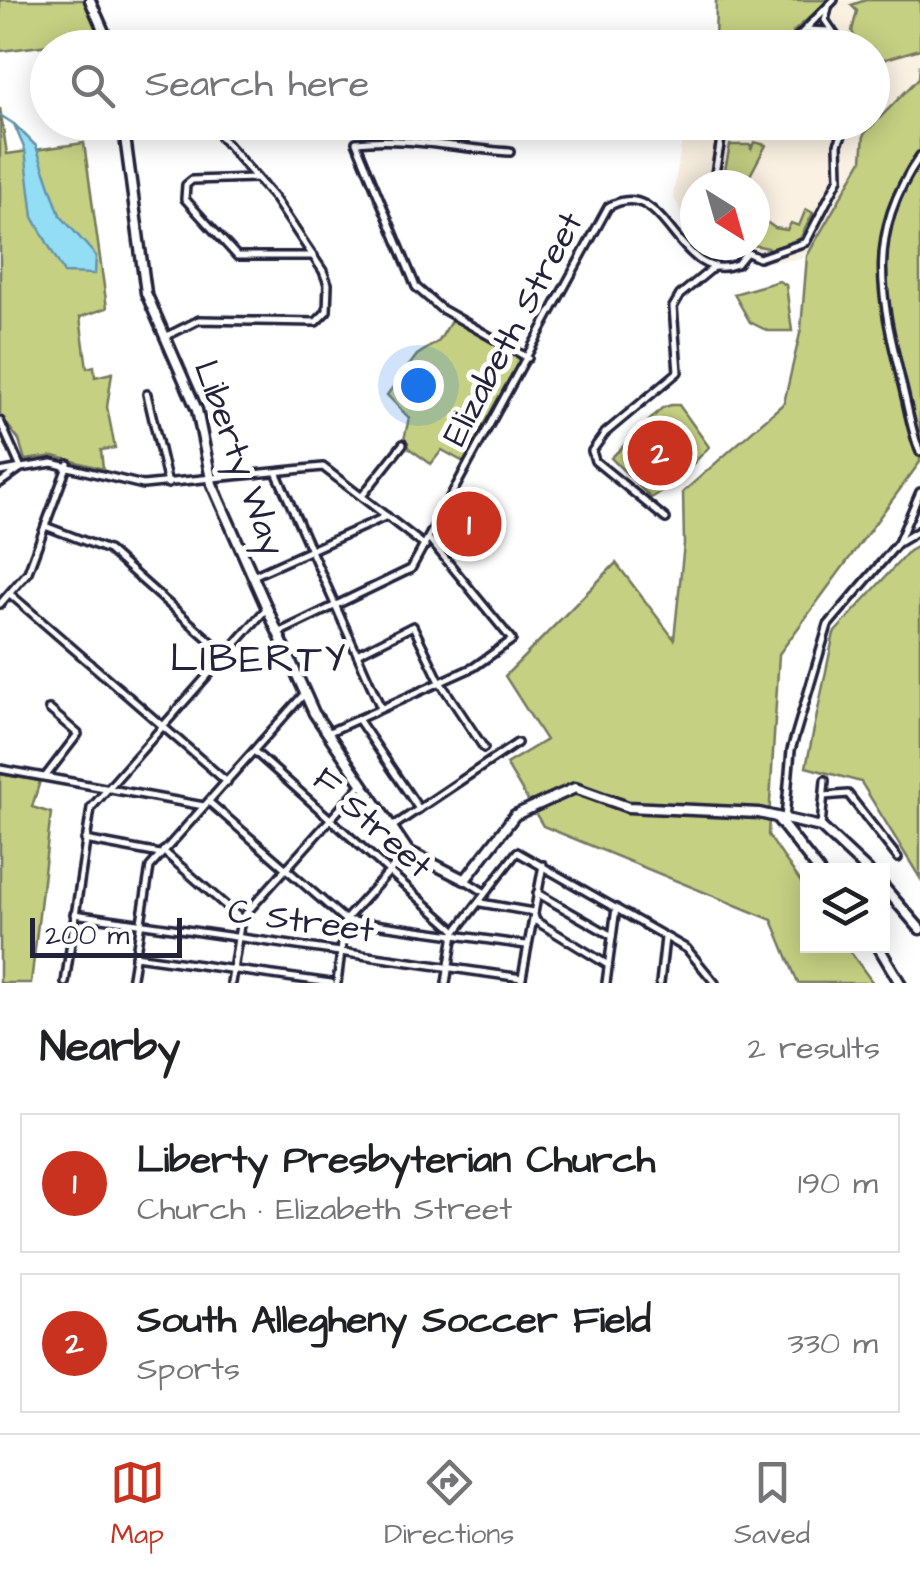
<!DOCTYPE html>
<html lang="en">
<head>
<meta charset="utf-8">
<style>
  :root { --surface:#fff; --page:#f2f2f2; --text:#202124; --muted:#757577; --line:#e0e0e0; --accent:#c8321e }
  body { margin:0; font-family:"Architects Daughter",sans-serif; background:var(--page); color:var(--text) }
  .controls { position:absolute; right:30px; bottom:30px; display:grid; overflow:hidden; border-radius:0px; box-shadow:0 5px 25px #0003 }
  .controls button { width:90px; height:90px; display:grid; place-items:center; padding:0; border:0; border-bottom:2px solid var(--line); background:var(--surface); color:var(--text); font:50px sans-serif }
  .compass { position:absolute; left:680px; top:170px; width:90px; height:90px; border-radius:50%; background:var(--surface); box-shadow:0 5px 25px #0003; rotate:143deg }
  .scale { position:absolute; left:30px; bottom:25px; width:152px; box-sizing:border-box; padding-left:10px; border:5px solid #22223b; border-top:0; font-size:28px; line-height:35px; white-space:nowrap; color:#22223b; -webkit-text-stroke:8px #fff; paint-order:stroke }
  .you { position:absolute; left:418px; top:385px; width:35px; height:35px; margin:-25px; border:8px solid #fff; border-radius:50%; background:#1a73e8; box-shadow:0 0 0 15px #1a73e833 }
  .badge { display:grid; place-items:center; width:65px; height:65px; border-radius:50%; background:var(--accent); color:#fff; font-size:32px; font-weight:700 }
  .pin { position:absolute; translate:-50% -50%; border:5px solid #fff; box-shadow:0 2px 10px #0006 }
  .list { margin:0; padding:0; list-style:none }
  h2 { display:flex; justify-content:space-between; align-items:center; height:130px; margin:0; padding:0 40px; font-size:42px }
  h2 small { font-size:32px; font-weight:400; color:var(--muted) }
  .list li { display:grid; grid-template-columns:65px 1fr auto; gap:30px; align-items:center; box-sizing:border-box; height:140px; margin:0 20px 20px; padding:0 20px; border:2px solid var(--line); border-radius:0px }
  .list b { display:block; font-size:38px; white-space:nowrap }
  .list p { margin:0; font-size:32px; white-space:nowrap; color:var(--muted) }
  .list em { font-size:32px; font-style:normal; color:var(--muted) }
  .icon { flex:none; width:55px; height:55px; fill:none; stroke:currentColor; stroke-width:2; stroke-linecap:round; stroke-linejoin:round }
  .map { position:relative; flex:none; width:920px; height:983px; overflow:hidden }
  .search { position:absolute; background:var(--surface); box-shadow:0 5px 25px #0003; left:30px; right:30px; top:30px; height:110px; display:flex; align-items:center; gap:25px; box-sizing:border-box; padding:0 35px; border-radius:55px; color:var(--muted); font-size:38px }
  .sheet { height:450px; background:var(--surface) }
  nav { display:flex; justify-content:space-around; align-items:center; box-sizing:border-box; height:140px; border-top:2px solid var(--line); background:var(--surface); font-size:28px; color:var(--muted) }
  nav a { display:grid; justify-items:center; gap:5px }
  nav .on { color:var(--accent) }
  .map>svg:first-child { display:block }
  .built { fill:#faf1e3 }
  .green { fill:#c5d083; stroke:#74795f; stroke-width:2.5 }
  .water { fill:#93def4; stroke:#6693aa; stroke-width:2.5 }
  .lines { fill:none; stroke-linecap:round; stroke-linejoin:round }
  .stream { stroke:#6693aa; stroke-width:2.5 }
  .street-casing { stroke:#22223b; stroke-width:12 }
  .secondary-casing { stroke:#22223b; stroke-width:15 }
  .street { stroke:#fff; stroke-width:5 }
  .secondary { stroke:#fff; stroke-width:8 }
  .labels { text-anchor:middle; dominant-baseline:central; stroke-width:10; stroke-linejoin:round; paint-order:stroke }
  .street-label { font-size:35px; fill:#22223b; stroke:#fff }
  .quarter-label { font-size:40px; letter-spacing:2.5px; fill:#22223b; stroke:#fff }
</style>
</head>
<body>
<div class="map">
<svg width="920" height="983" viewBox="0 0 920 983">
  <rect width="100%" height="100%" fill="#fff"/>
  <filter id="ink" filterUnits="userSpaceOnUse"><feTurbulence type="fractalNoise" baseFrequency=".01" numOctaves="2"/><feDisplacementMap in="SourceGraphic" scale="20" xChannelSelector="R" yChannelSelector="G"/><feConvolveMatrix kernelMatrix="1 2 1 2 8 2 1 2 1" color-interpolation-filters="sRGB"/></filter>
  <g filter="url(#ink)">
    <path class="built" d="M716,0H920L919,78L864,134L862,160L803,259L759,263L722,245H755V185H695V229L683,216L673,196L685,123L872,122V48L715,47Z"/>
    <g class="green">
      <path d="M0,0H87L107,38L0,51Z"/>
      <path d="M716,0H829L793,32L795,35L783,47L715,48Z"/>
      <path d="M866,0H920V49L886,59L873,57L872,48L859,47L852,31L857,11L851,5Z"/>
      <path d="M920,64V462L779,654L768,835L807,891L808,946H846L873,983H798L772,920L543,826L506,764L546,740L505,676L616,563L674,639L684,544L683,492L784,403L801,329L807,256L862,160L864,134L919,78Z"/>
      <path d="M0,108L7,154L84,143L107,308L80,317L87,368L94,366L95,377L112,373L107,407L115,448L101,450L103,469L54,456L25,460L19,440L0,415Z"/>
      <path d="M754,142L766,145L747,181L736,178L745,185L736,181L722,185L730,145H751V150Z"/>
      <path d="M806,209L813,213L799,241L768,252L769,248L753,245L766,224L755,219V214L775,228L787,230L791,223L799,226Z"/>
      <path d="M779,281L786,285L792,331H768L750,322L734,294Z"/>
      <path d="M454,316L528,358L469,465L442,450L431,464L403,444L409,418L387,395L417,355L439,341Z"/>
      <path d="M671,405H679L709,447L673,485L651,498L611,458L662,408Z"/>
      <path d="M920,545V878L861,782L806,767L834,633L909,551Z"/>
      <path d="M0,774L40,781L32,807L51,813L31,983H0Z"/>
    </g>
    <path class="water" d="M14,124L36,146L60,215L96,256L95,274L64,273L33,217L25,150Z"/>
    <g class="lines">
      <path class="stream" d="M0,115L14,124"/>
      <g class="street-casing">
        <g id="street">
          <path d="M828,8L825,20L844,48"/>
          <path d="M806,30L829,31"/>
          <path d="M787,48L834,0"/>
          <path d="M510,152C459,149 406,136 356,142L416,287L440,308L528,358"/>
          <path d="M920,156C865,236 881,297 902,384C908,407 911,430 920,452"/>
          <path d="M256,178L192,180L186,185L185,199L237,256H314"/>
          <path d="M713,185L724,122"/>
          <path d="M730,245L759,258L806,242L839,178L838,144L848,122"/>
          <path d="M165,337L199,320L316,322L327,311L328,284L323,271L275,199L220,136L217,122"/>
          <path d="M147,394L168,484"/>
          <path d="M0,421L21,468L0,472"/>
          <path d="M277,474L381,708"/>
          <path d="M0,483L21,468L52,463L143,485L323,467L425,546"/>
          <path d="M362,496L403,444"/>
          <path d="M666,519L595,461L592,451L605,433L678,372L673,307L680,295L715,266"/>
          <path d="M45,526L108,550L225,654"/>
          <path d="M898,543L920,530"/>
          <path d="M253,576L387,516"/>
          <path d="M10,594L227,782"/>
          <path d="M0,604L28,572L68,464"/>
          <path d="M278,633L411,569L608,207C667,172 677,288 737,264L746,253"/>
          <path d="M359,653L413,626L440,682L484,748"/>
          <path d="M358,719L419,809"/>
          <path d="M327,733L474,667L512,640L430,540"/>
          <path d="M255,752L456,931"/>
          <path d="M0,769L204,806"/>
          <path d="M45,777L78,734L49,709"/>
          <path d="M824,796L848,794L898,858"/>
          <path d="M209,802L345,920L526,945"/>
          <path d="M785,819L791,750L828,625L898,543L920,492"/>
          <path d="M392,827L517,743"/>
          <path d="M821,827L825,780"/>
          <path d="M85,840L160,854"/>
          <path d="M163,851L241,919"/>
          <path d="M465,880L484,892"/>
          <path d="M537,893L612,936"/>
          <path d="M481,903L533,912L536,921L608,965"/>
          <path d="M74,914L522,978"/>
          <path d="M135,956L331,983"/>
          <path d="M65,983L91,808L266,609"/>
          <path d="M131,983L150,867L305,693"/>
          <path d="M231,983L241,919L362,784"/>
          <path d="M337,983L345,920L408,851"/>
          <path d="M446,983L454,934L517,852L687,949L715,983"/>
          <path d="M521,983L543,865"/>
          <path d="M606,983L616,908"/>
          <path d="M660,983L665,938"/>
        </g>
      </g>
      <g class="secondary-casing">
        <g id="secondary">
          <path d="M90,0L111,48"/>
          <path d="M123,122L146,293L197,410L212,484L278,633L314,713L408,851L465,880L515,815L575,788L628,807L759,813L821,827L868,871"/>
          <path d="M778,819L819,871"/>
          <path d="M882,885L920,929"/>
          <path d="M878,946L900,983"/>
        </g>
      </g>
      <use href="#street" class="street"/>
      <use href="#secondary" class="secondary"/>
    </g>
  </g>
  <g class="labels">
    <g class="street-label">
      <text transform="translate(513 329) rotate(-62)">Elizabeth Street</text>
      <text transform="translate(239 458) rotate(70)">Liberty Way</text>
      <text transform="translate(372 823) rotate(42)">F Street</text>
      <text transform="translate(301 921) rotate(8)">C Street</text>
    </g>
    <g class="quarter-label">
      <text x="259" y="659">LIBERTY</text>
    </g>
  </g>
</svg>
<div class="controls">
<button><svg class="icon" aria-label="layers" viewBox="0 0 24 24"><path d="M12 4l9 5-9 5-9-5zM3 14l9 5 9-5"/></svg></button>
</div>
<svg class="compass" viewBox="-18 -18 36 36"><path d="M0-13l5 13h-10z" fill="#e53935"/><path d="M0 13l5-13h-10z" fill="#757577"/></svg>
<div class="scale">200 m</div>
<div class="you"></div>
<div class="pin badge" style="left:469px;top:524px">1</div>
<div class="pin badge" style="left:660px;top:453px">2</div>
<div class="search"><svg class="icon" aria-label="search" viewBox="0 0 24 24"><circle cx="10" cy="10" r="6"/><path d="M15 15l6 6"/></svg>Search here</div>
</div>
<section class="sheet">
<h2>Nearby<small>2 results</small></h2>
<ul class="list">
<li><span class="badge">1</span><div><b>Liberty Presbyterian Church</b><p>Church · Elizabeth Street</p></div><em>190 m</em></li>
<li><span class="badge">2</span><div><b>South Allegheny Soccer Field</b><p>Sports</p></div><em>330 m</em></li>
</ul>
</section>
<nav>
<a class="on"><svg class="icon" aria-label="map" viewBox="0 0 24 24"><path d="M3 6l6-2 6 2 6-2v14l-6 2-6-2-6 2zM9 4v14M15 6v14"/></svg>Map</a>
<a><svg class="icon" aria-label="directions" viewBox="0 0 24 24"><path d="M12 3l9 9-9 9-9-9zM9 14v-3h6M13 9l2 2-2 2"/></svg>Directions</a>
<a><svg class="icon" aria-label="saved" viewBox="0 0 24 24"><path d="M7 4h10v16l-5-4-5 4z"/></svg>Saved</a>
</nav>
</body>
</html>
